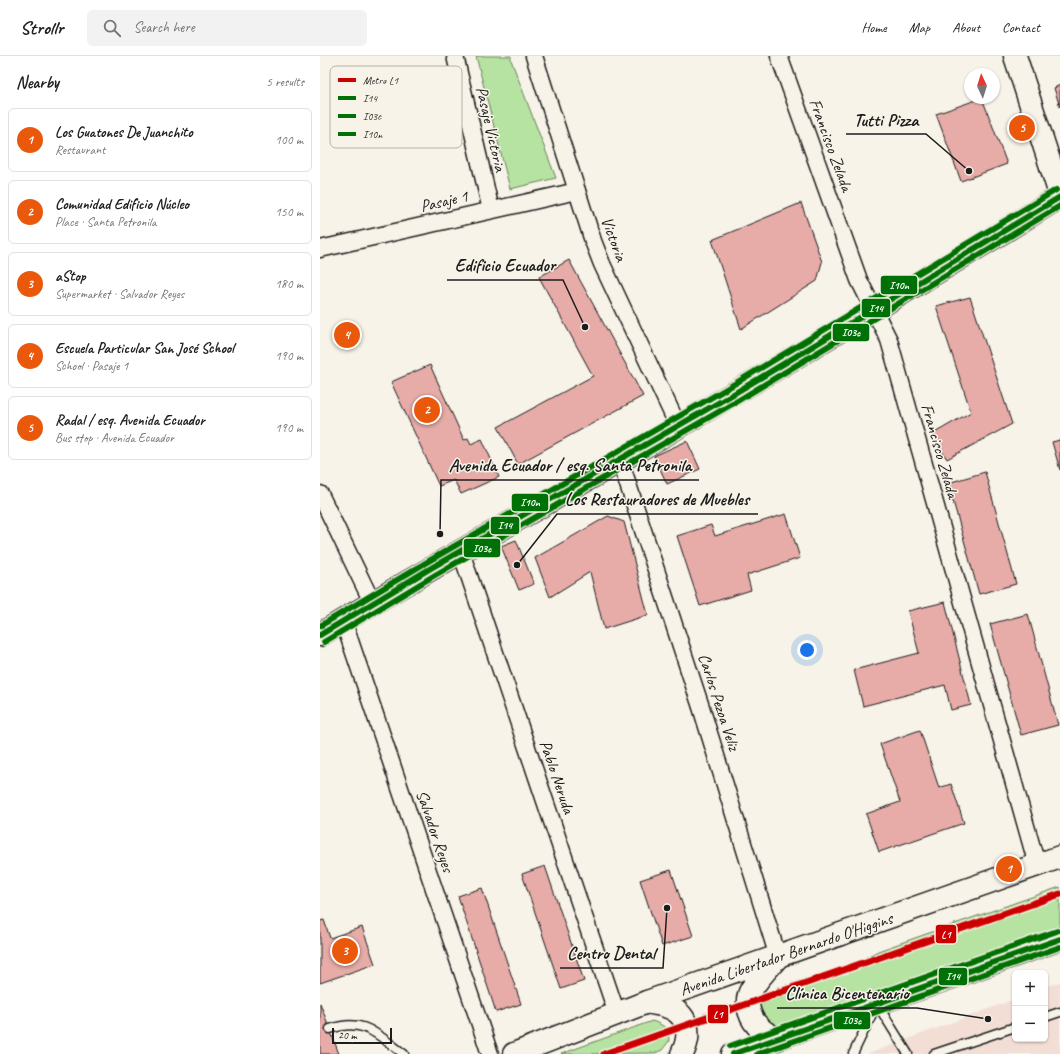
<!DOCTYPE html>
<html lang="en">
<head>
<meta charset="utf-8">
<style>
  :root { --surface:#fff; --page:#f2f2f2; --text:#222; --muted:#767676; --line:#e0e0e0; --accent:#ea580c }
  body { margin:0; font-family:Caveat,sans-serif; background:var(--page); color:var(--text) }
  .controls { position:absolute; right:12px; bottom:12px; display:grid; overflow:hidden; border-radius:6px; box-shadow:0 1px 3px #0004 }
  .controls button { width:36px; height:36px; display:grid; place-items:center; padding:0; border:0; border-bottom:1px solid var(--line); background:var(--surface); color:var(--text); font:20px sans-serif }
  .compass { position:absolute; left:644px; top:12px; width:36px; height:36px; border-radius:50%; background:var(--surface); box-shadow:0 1px 3px #0004; rotate:356deg }
  .scale { position:absolute; left:12px; bottom:10px; width:60px; box-sizing:border-box; padding-left:4px; border:2px solid #1c1c1c; border-top:0; font-size:11px; line-height:14px; white-space:nowrap; color:#1c1c1c; -webkit-text-stroke:3px #f7f3e8; paint-order:stroke }
  .you { position:absolute; left:487px; top:594px; width:14px; height:14px; margin:-10px; border:3px solid #fff; border-radius:50%; background:#1a73e8; box-shadow:0 0 0 6px #1a73e833 }
  .badge { display:grid; place-items:center; width:26px; height:26px; border-radius:50%; background:var(--accent); color:#fff; font-size:13px; font-weight:700 }
  .pin { position:absolute; translate:-50% -50%; border:2px solid #fff; box-shadow:0 1px 4px #0006 }
  .list { margin:0; padding:0; list-style:none }
  h2 { display:flex; justify-content:space-between; align-items:center; height:52px; margin:0; padding:0 16px; font-size:17px }
  h2 small { font-size:13px; font-weight:400; color:var(--muted) }
  .list li { display:grid; grid-template-columns:26px 1fr auto; gap:12px; align-items:center; box-sizing:border-box; height:64px; margin:0 8px 8px; padding:0 8px; border:1px solid var(--line); border-radius:6px }
  .list b { display:block; font-size:15px; white-space:nowrap }
  .list p { margin:0; font-size:13px; white-space:nowrap; color:var(--muted) }
  .list em { font-size:13px; font-style:normal; color:var(--muted) }
  .icon { flex:none; width:22px; height:22px; fill:none; stroke:currentColor; stroke-width:2; stroke-linecap:round; stroke-linejoin:round }
  .map { position:relative; flex:none; width:740px; height:998px; overflow:hidden }
  header { display:flex; align-items:center; gap:24px; box-sizing:border-box; height:56px; padding:0 20px; background:var(--surface); border-bottom:1px solid var(--line) }
  header strong { font-size:19px }
  nav { display:flex; gap:22px; margin-inline-start:auto; font-size:14px }
  .search { width:280px; height:36px; background:var(--page); display:flex; align-items:center; gap:10px; box-sizing:border-box; padding:0 14px; border-radius:6px; color:var(--muted); font-size:15px }
  main { display:flex }
  aside { flex:1; background:var(--surface) }
  .map>svg:first-child { display:block }
  .built { fill:#f2ded5 }
  .green { fill:#b6e3a1; stroke:#69805e }
  .building { fill:#e7aca8; stroke:#1c1c1c }
  .lines { fill:none; stroke-linecap:round; stroke-linejoin:round }
  .lane-casing { stroke:#1c1c1c; stroke-width:11 }
  .street-casing { stroke:#1c1c1c; stroke-width:19 }
  .secondary-casing { stroke:#1c1c1c; stroke-width:25 }
  .primary-casing { stroke:#1c1c1c; stroke-width:25 }
  .path { stroke:#1c1c1c; stroke-width:2.5; stroke-dasharray:4 3; stroke-linecap:butt }
  .lane { stroke:#f7f3e8; stroke-width:8 }
  .street { stroke:#f7f3e8; stroke-width:16 }
  .secondary { stroke:#f7f3e8; stroke-width:22 }
  .primary { stroke:#f7f3e8; stroke-width:22 }
  .bus-1-casing { stroke:#f7f3e8; stroke-width:9 }
  .bus-2-casing { stroke:#f7f3e8; stroke-width:9 }
  .bus-3-casing { stroke:#f7f3e8; stroke-width:9 }
  .bus-1 { stroke:#007106; stroke-width:6 }
  .bus-2 { stroke:#007106; stroke-width:6 }
  .bus-3 { stroke:#007106; stroke-width:6 }
  .metro-1-casing { stroke:#f7f3e8; stroke-width:10 }
  .metro-1 { stroke:#c00; stroke-width:7 }
  .labels { text-anchor:middle; dominant-baseline:central; stroke-width:3; stroke-linejoin:round; paint-order:stroke }
  .street-label { font-size:17px; fill:#1c1c1c; stroke:#f7f3e8 }
  .key { fill:#f7f3e8; stroke:#b5b2ab; stroke-width:1 }
  .key-label { font-size:11px; fill:#1c1c1c }
  .leader { fill:none; stroke:#1c1c1c; stroke-width:1.5 }
  .callout-dot { fill:#1c1c1c; stroke:#f7f3e8; stroke-width:1.5 }
  .callout-label { font-size:18px; text-anchor:middle; font-weight:bold; fill:#1c1c1c; stroke:#f7f3e8; stroke-width:3; stroke-linejoin:round; paint-order:stroke }
  .line-badge { stroke:#f7f3e8; stroke-width:1.5 }
  .badge-label { font-size:11px; text-anchor:middle; font-weight:bold; fill:#fff }
</style>
</head>
<body>
<header>
<strong>Strollr</strong>
<div class="search"><svg class="icon" aria-label="search" viewBox="0 0 24 24"><circle cx="10" cy="10" r="6"/><path d="M15 15l6 6"/></svg>Search here</div>
<nav><a>Home</a><a>Map</a><a>About</a><a>Contact</a></nav>
</header>
<main>
<aside>
<h2>Nearby<small>5 results</small></h2>
<ul class="list">
<li><span class="badge">1</span><div><b>Los Guatones De Juanchito</b><p>Restaurant</p></div><em>100 m</em></li>
<li><span class="badge">2</span><div><b>Comunidad Edificio Núcleo</b><p>Place · Santa Petronila</p></div><em>150 m</em></li>
<li><span class="badge">3</span><div><b>aStop</b><p>Supermarket · Salvador Reyes</p></div><em>180 m</em></li>
<li><span class="badge">4</span><div><b>Escuela Particular San José School</b><p>School · Pasaje 1</p></div><em>190 m</em></li>
<li><span class="badge">5</span><div><b>Radal / esq. Avenida Ecuador</b><p>Bus stop · Avenida Ecuador</p></div><em>190 m</em></li>
</ul>
</aside>
<div class="map">
<svg width="740" height="998" viewBox="0 0 740 998">
  <rect width="100%" height="100%" fill="#f7f3e8"/>
  <filter id="ink" filterUnits="userSpaceOnUse"><feTurbulence type="fractalNoise" baseFrequency=".025" numOctaves="2"/><feDisplacementMap in="SourceGraphic" scale="8" xChannelSelector="R" yChannelSelector="G"/><feConvolveMatrix kernelMatrix="1 2 1 2 8 2 1 2 1" color-interpolation-filters="sRGB"/></filter>
  <g filter="url(#ink)">
    <path class="built" d="M740,926V998H548L695,943V983H725V931Z"/>
    <g class="green">
      <path d="M156,0H191V4L236,122L190,133Z"/>
      <path d="M740,831V872L454,973L438,953L441,947L448,943L508,921L558,895Z"/>
      <path d="M332,965C344,969 349,972 349,985L342,994L335,997L241,998Z"/>
    </g>
    <g class="building">
      <path d="M740,29V51L734,32Z"/>
      <path d="M662,42L687,108L641,125L616,58Z"/>
      <path d="M481,147L502,206L497,225L421,273L392,184Z"/>
      <path d="M249,204L323,340L198,408L178,371L273,320L219,221Z"/>
      <path d="M650,241L692,368L627,403L611,379L651,356L616,250Z"/>
      <path d="M110,309L144,384L148,382L151,388L162,383L179,421L141,438L134,424L119,430L71,326Z"/>
      <path d="M740,384V414L732,386Z"/>
      <path d="M367,385L380,413L347,428L334,400Z"/>
      <path d="M665,416L696,528L659,538L628,427Z"/>
      <path d="M466,458L480,502L427,519L431,534L380,550L357,480L391,469L395,480Z"/>
      <path d="M288,460L304,466L328,559L284,573L270,516L230,541L215,502Z"/>
      <path d="M196,484L214,528L199,534L181,490Z"/>
      <path d="M625,546L651,649L631,654L625,629L543,650L534,614L599,597L588,555Z"/>
      <path d="M708,558L738,669L701,679L670,568Z"/>
      <path d="M600,674L619,732L631,728L644,767L559,796L546,758L580,746L560,688Z"/>
      <path d="M225,810L264,925L241,933L202,818Z"/>
      <path d="M351,814L373,880L342,890L320,824Z"/>
      <path d="M162,832L201,948L176,956L138,840Z"/>
      <path d="M4,864L10,882L42,871L55,908L0,927V865Z"/>
      <path d="M0,947L19,998H0Z"/>
    </g>
    <g class="lines">
      <g class="lane-casing">
        <g id="lane">
          <path d="M557,948L588,998"/>
          <path d="M725,961L740,956"/>
          <path d="M10,973C45,961 57,979 84,998"/>
          <path d="M533,998L555,952"/>
          <path d="M614,998L695,971"/>
        </g>
      </g>
      <g class="street-casing">
        <g id="street">
          <path d="M135,0L171,154"/>
          <path d="M214,0L273,185L282,208L358,370"/>
          <path d="M459,0L539,224L569,284L717,809"/>
          <path d="M0,193L257,135"/>
          <path d="M300,404L381,651L458,901"/>
          <path d="M0,438L52,546"/>
          <path d="M141,496L297,958"/>
          <path d="M23,564L170,998"/>
        </g>
      </g>
      <g class="secondary-casing">
        <g id="secondary">
          <path d="M695,0L740,138"/>
          <path d="M0,579C98,518 199,463 299,405C447,319 594,230 740,141"/>
        </g>
      </g>
      <g class="primary-casing">
        <g id="primary">
          <path d="M457,902C448,912 438,922 431,934C424,947 430,964 441,973C445,977 452,980 457,983"/>
          <path d="M327,946C333,948 339,948 345,950C369,957 372,978 362,998"/>
          <path d="M194,998L327,946L740,801"/>
          <path d="M413,998L740,883"/>
        </g>
      </g>
      <g class="path">
        <path d="M457,933L740,840"/>
        <path d="M384,959L407,950"/>
        <path d="M280,998L345,973"/>
      </g>
      <use href="#lane" class="lane"/>
      <use href="#street" class="street"/>
      <use href="#secondary" class="secondary"/>
      <use href="#primary" class="primary"/>
      <g class="bus-1-casing">
        <g id="bus-1">
          <path d="M0,579L111,512L410,340L740,141"/>
          <path d="M413,998L740,883"/>
        </g>
      </g>
      <g class="bus-2-casing">
        <g id="bus-2">
          <path d="M4,586L115,519L414,347L740,150"/>
          <path d="M437,998L740,891"/>
        </g>
      </g>
      <g class="bus-3-casing">
        <g id="bus-3">
          <path d="M0,570L107,506L406,333L736,134"/>
          <path d="M410,990L737,875"/>
        </g>
      </g>
      <use href="#bus-1" class="bus-1"/>
      <use href="#bus-2" class="bus-2"/>
      <use href="#bus-3" class="bus-3"/>
      <g class="metro-1-casing">
        <path id="metro-1" d="M284,998L740,838"/>
      </g>
      <use href="#metro-1" class="metro-1"/>
    </g>
  </g>
  <g class="labels">
    <g class="street-label">
      <text transform="translate(171 73) rotate(77)">Pasaje Victoria</text>
      <text transform="translate(511 89) rotate(70)">Francisco Zelada</text>
      <text transform="translate(124 145) rotate(-13)">Pasaje 1</text>
      <text transform="translate(294 183) rotate(70)">Victoria</text>
      <text transform="translate(620 395) rotate(74)">Francisco Zelada</text>
      <text transform="translate(399 646) rotate(72)">Carlos Pezoa Veliz</text>
      <text transform="translate(237 721) rotate(71)">Pablo Neruda</text>
      <text transform="translate(115 775) rotate(71)">Salvador Reyes</text>
      <text transform="translate(466 898) rotate(-19)">Avenida Libertador Bernardo O'Higgins</text>
    </g>
  </g>
  <rect x="10" y="10" width="132" height="82" rx="6" class="key"/>
  <rect x="18" y="22" width="18" height="4" fill="#c00"/>
  <rect x="18" y="40" width="18" height="4" fill="#007106"/>
  <rect x="18" y="58" width="18" height="4" fill="#007106"/>
  <rect x="18" y="76" width="18" height="4" fill="#007106"/>
  <g class="key-label">
    <text x="43" y="28">Metro L1</text>
    <text x="43" y="46">I14</text>
    <text x="43" y="64">I03c</text>
    <text x="43" y="82">I10n</text>
  </g>
  <path class="leader" d="M649 115L606 78H526M265 271L243 224H127M120 478L121 424H379M197 509L237 458H438M347 852L343 912H240M668 963L597 952H457"/>
  <g class="callout-dot">
    <circle cx="649" cy="115" r="4"/>
    <circle cx="265" cy="271" r="4"/>
    <circle cx="120" cy="478" r="4"/>
    <circle cx="197" cy="509" r="4"/>
    <circle cx="347" cy="852" r="4"/>
    <circle cx="668" cy="963" r="4"/>
  </g>
  <g class="callout-label">
    <text x="566" y="70">Tutti Pizza</text>
    <text x="185" y="215">Edificio Ecuador</text>
    <text x="250" y="415">Avenida Ecuador / esq. Santa Petronila</text>
    <text x="337" y="449">Los Restauradores de Muebles</text>
    <text x="291" y="903">Centro Dental</text>
    <text x="527" y="943">Clínica Bicentenario</text>
  </g>
  <g class="line-badge">
    <rect x="560" y="219" width="38" height="20" rx="4" fill="#007106"/>
    <rect x="541" y="242" width="30" height="20" rx="4" fill="#007106"/>
    <rect x="512" y="267" width="38" height="19" rx="4" fill="#007106"/>
    <rect x="191" y="437" width="38" height="19" rx="4" fill="#007106"/>
    <rect x="170" y="460" width="30" height="19" rx="4" fill="#007106"/>
    <rect x="143" y="482" width="38" height="20" rx="4" fill="#007106"/>
    <rect x="615" y="868" width="22" height="20" rx="4" fill="#c00"/>
    <rect x="618" y="911" width="30" height="19" rx="4" fill="#007106"/>
    <rect x="387" y="948" width="22" height="20" rx="4" fill="#c00"/>
    <rect x="513" y="955" width="38" height="19" rx="4" fill="#007106"/>
  </g>
  <g class="badge-label">
    <text x="579" y="233">I10n</text>
    <text x="556" y="256">I14</text>
    <text x="531" y="280">I03c</text>
    <text x="210" y="450">I10n</text>
    <text x="185" y="473">I14</text>
    <text x="162" y="496">I03c</text>
    <text x="626" y="882">L1</text>
    <text x="633" y="924">I14</text>
    <text x="398" y="962">L1</text>
    <text x="532" y="968">I03c</text>
  </g>
</svg>
<div class="controls">
<button>+</button>
<button>−</button>
</div>
<svg class="compass" viewBox="-18 -18 36 36"><path d="M0-13l5 13h-10z" fill="#e53935"/><path d="M0 13l5-13h-10z" fill="#767676"/></svg>
<div class="scale">20 m</div>
<div class="you"></div>
<div class="pin badge" style="left:689px;top:813px">1</div>
<div class="pin badge" style="left:107px;top:354px">2</div>
<div class="pin badge" style="left:25px;top:895px">3</div>
<div class="pin badge" style="left:27px;top:279px">4</div>
<div class="pin badge" style="left:702px;top:72px">5</div>
</div>
</main>
</body>
</html>
